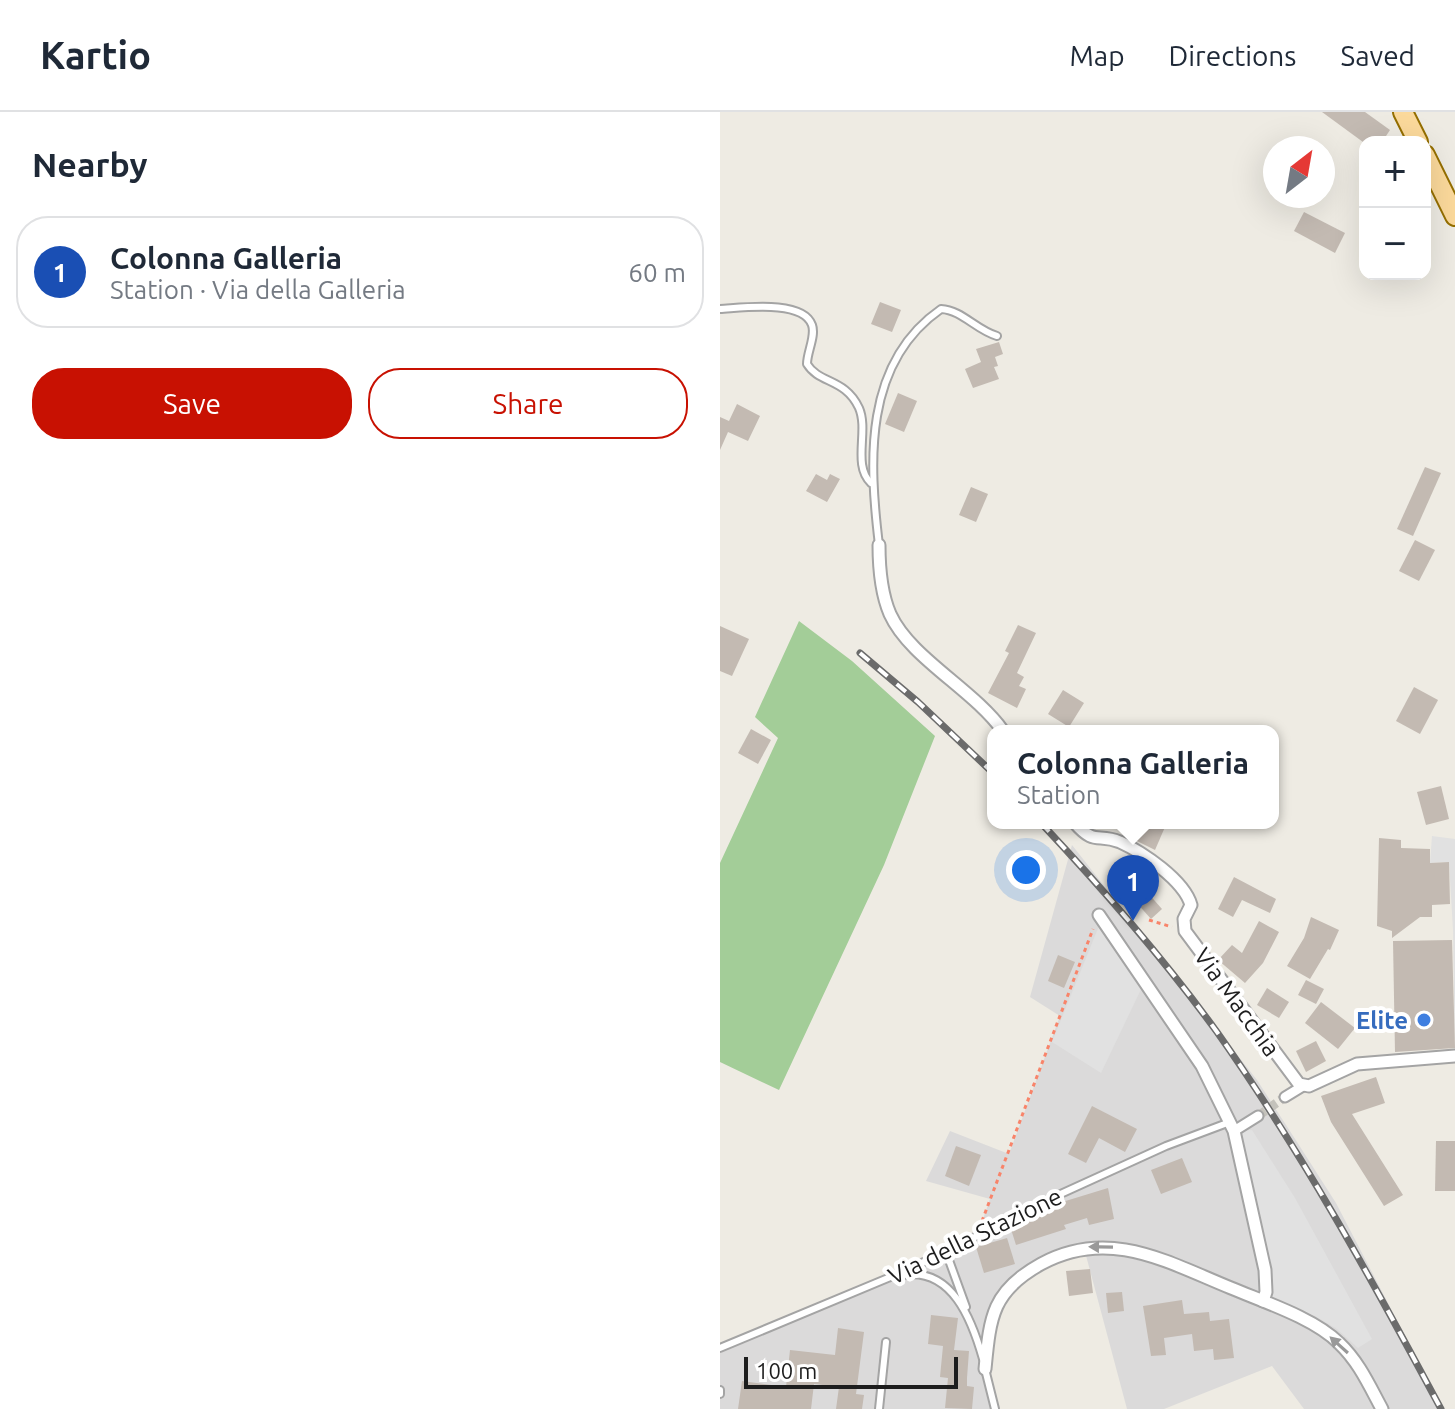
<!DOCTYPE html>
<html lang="en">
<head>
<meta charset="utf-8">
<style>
  :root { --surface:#fff; --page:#f6f6f7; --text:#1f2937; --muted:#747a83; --line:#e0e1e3; --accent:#c81102 }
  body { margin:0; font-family:Ubuntu,sans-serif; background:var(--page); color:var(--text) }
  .controls { position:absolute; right:24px; top:24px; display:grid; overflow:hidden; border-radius:16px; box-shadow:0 8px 32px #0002 }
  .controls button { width:72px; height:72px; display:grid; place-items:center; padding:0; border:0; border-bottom:2px solid var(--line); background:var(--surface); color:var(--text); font:40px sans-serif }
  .compass { position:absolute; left:543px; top:24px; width:72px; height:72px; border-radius:50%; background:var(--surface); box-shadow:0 8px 32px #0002; rotate:31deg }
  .scale { position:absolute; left:24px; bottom:20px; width:214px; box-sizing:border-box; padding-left:8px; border:4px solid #1d1d1d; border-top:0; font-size:22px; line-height:28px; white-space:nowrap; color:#1d1d1d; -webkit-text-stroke:6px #fff; paint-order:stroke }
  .you { position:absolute; left:306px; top:758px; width:28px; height:28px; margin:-20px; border:6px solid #fff; border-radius:50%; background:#1a73e8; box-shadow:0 0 0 12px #1a73e833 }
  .badge { display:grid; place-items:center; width:52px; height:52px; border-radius:50%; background:var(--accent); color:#fff; font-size:26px; font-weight:700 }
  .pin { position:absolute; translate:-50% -66px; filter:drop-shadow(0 2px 4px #0008) }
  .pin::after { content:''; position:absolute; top:42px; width:28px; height:24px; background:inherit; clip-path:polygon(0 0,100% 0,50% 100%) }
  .popup { position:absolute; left:267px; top:613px; width:292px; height:104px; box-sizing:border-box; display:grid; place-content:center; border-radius:16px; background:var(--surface); filter:drop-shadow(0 2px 6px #0005); font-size:26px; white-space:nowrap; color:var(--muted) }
  .popup b { font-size:30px; color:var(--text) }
  .popup::after { content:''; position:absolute; left:50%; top:100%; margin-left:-16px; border:16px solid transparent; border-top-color:var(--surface) }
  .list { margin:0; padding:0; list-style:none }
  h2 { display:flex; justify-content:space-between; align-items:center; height:104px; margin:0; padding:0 32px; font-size:34px }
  h2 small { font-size:26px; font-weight:400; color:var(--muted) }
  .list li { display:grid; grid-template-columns:52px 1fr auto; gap:24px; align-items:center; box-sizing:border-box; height:112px; margin:0 16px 16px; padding:0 16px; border:2px solid var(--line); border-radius:32px }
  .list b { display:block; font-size:30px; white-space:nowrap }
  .list p { margin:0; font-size:26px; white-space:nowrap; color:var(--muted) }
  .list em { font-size:26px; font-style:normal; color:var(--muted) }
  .actions { display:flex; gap:16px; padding:24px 32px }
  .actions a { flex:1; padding:18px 0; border:2px solid var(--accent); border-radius:32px; text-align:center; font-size:28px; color:var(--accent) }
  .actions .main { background:var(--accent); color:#fff }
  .map { position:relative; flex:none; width:735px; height:1297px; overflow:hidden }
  header { display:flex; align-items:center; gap:48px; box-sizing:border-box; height:112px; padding:0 40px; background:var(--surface); border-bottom:2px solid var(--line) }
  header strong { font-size:38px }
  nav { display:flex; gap:44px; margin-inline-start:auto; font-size:28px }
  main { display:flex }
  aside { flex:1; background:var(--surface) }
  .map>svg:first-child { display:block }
  .residential { fill:#dbdada }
  .forest { fill:#a3cd98 }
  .parking { fill:#e1e1e1 }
  .building { fill:#c3bab2 }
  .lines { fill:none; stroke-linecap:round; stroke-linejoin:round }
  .pedestrian-tunnel { stroke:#c4c2bb; stroke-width:9; stroke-dasharray:9 4.5; stroke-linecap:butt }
  .service-casing { stroke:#a4a4a4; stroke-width:10 }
  .pedestrian-casing { stroke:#a4a4a4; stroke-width:13 }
  .minor-casing { stroke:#a4a4a4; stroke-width:15 }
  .primary-casing { stroke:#956f01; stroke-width:22 }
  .path { stroke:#f8846a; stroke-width:3; stroke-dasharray:4 4; stroke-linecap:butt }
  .service { stroke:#fff; stroke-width:6 }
  .pedestrian { stroke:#fff; stroke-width:9 }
  .minor { stroke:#fff; stroke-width:11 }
  .primary { stroke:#fbd99b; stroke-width:18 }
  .rail-casing { stroke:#6b6b6b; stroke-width:7 }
  .rail { stroke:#fff; stroke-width:4; stroke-dasharray:12; stroke-linecap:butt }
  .oneway { fill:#999 }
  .shop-dot { fill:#3f7fe0; stroke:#fff; stroke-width:3 }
  .labels { text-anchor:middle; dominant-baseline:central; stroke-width:8; stroke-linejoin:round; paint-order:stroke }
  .street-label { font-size:24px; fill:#1d1d1d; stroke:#fff }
  .shop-label { font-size:24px; font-weight:bold; fill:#366cbe; stroke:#fff; text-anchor:end }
</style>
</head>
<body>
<header>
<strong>Kartio</strong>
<nav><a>Map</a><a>Directions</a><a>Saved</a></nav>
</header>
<main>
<aside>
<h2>Nearby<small></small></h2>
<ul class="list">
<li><span class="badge" style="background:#1a4fb4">1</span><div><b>Colonna Galleria</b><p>Station · Via della Galleria</p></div><em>60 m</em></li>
</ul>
<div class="actions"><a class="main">Save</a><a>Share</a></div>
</aside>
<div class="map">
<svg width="735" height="1297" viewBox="0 0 735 1297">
  <rect width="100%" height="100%" fill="#eeebe3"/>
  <path class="residential" d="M352,733L537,968L577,1030L616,1091L723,1297H584L552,1254L444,1297H407L364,1136L299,1165L273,1200L265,1257L274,1297H0V1236L168,1166L257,1124L270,1087L206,1069L230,1019L289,1042L340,904L310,885Z"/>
  <path class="forest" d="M79,509L132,549L215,624L164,753L59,978L0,950V751L58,626L35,605Z"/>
  <g class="parking">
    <path d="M712,724L735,727V941L733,818L729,750L710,751Z"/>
    <path d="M381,809L424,871L381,961L332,930Z"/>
    <path d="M532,1018L575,1086L652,1227L638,1236L617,1217L595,1204L568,1194L543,1189L546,1179L514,1019Z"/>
  </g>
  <g class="building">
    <path d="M602,0H645L670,18L662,30H643Z"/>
    <path d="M584,100L625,121L615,141L574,119Z"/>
    <path d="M160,190L181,198L172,220L151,212Z"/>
    <path d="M279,230L283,242L275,245L278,254L274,255L279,267L253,276L245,257L261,250L256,237Z"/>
    <path d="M178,281L197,289L184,320L165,312Z"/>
    <path d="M17,292L40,304L28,329L8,320L0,338V305L9,309Z"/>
    <path d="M705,355L721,361L693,424L677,417Z"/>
    <path d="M96,362L107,368L110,362L120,367L107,390L86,379Z"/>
    <path d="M251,375L268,382L256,410L239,403Z"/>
    <path d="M695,428L715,438L699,469L679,459Z"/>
    <path d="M298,513L316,521L297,561L304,565L299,574L306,577L297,596L268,581L289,541L285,539Z"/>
    <path d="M0,514L29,527L12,564L0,559Z"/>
    <path d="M694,575L718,588L700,622L676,609Z"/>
    <path d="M343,578L364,591L349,615L328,602Z"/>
    <path d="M31,617L51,628L38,652L18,641Z"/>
    <path d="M721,674L729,707L706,713L697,680Z"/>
    <path d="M421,711H437L445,715L435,738L413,727Z"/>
    <path d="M659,726L681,728V736L710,737V751L729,750L730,792L712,793V805H700L672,826V819L657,814Z"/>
    <path d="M514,765L556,787L550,801L522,788L513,805L498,797Z"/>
    <path d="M427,780L442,797L431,807L416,790Z"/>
    <path d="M591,805L619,818L610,838L608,837L590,867L567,854L584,826Z"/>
    <path d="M539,809L559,820L543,851L525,871L498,848L512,833L522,841Z"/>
    <path d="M732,828L735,936L675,940L673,829Z"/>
    <path d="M338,843L355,850L344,876L328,869Z"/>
    <path d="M586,868L604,877L596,892L578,883Z"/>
    <path d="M547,876L569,890L559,906L537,893Z"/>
    <path d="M601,890L635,916L618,937L585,911Z"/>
    <path d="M596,929L606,949L586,960L576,939Z"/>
    <path d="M656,965L665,991L632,1002L683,1083L664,1094L611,1010L601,984Z"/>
    <path d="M372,994L417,1017L405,1040L379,1026L366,1051L348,1042Z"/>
    <path d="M716,1029H735V1079H715Z"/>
    <path d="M236,1034L261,1043L249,1074L225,1064Z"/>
    <path d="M462,1046L472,1070L441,1082L431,1058Z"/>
    <path d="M388,1076L394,1107L369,1113L367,1106L344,1113L346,1117L296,1133L290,1114L315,1104V1101L326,1095Z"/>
    <path d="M287,1126L295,1152L264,1161L256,1135Z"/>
    <path d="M370,1157L373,1181L349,1184L346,1159Z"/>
    <path d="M402,1180L404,1199L388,1201L386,1181Z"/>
    <path d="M462,1188L464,1202L489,1200L490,1209L509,1207L514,1246L494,1248L493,1237L474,1239L472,1222L444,1226L446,1243L431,1244L423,1194Z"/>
    <path d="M211,1203L238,1206L234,1238L249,1239L247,1266V1274L254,1275L252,1297L225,1296L228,1266L220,1265L223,1234L208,1232Z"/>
    <path d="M118,1216L144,1220L136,1282L144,1283L142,1297H116L119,1275L94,1272L91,1297H18L22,1269L66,1275L70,1238L115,1243Z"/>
  </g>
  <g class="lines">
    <path class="pedestrian-tunnel" d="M538,1004L565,985"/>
    <g class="service-casing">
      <g id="service">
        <path d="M0,197C21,196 83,187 92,213C96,224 87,240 87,252C99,272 125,266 139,296C149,319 132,353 151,371"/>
        <path d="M159,433C149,350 143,251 221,197C242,198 256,218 277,224"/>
        <path d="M226,1140L246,1195"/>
        <path d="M183,1163C232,1155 252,1208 263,1247"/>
        <path d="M0,1236L168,1166L226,1140L323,1090L446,1034L510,1010"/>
        <path d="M265,1257L275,1297"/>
        <path d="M0,1282V1278"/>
        <path d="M159,1297L166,1230"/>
      </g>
    </g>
    <g class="pedestrian-casing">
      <g id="pedestrian">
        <path d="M565,985L583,974"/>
        <path d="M514,1019L538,1004"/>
      </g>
    </g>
    <g class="minor-casing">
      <g id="minor">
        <path d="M159,433C159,456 161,481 170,502C190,546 253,577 283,619"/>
        <path d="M355,711C375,734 377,721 400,730C422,740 464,768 471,793L464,807L465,819L579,972L589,974L637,952L735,944"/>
        <path d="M379,803L482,954L514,1019L545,1158L546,1180L543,1189"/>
        <path d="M265,1257C270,1205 272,1179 321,1152C389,1115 447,1150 511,1176C544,1190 594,1206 619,1231C639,1250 649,1273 662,1297"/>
      </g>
    </g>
    <g class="primary-casing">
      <g id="primary">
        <path d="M683,0L698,30"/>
        <path d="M705,43L735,104"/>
      </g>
    </g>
    <g class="path">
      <path d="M429,808L452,815"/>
      <path d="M262,1109L373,817"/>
    </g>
    <use href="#service" class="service"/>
    <use href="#pedestrian" class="pedestrian"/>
    <use href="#minor" class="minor"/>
    <use href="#primary" class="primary"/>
    <g class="rail-casing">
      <g id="rail">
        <path d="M140,541L198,590L273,661"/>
        <path d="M321,711C383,777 444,847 497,920C582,1040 652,1168 721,1297"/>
      </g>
    </g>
    <use href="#rail" class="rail"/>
  </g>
  <defs><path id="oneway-solid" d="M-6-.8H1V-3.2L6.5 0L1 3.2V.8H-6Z" transform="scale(2)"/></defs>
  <g class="oneway">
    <use href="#oneway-solid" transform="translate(381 1135) rotate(-179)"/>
    <use href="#oneway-solid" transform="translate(619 1233) rotate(-138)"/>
  </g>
  <circle class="shop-dot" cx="704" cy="908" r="8"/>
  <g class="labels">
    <g class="street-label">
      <text transform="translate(517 890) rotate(54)">Via Macchia</text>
      <text transform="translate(255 1124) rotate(-26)">Via della Stazione</text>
    </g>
    <g class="shop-label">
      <text x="688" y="908">Elite</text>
    </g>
  </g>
</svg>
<div class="controls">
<button>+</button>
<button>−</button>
</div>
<svg class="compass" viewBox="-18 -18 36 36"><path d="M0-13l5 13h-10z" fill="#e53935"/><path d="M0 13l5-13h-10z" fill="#747a83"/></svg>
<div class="scale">100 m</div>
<div class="you"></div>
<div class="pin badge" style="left:413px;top:809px;background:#1a4fb4">1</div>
<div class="popup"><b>Colonna Galleria</b>Station</div>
</div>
</main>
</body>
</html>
